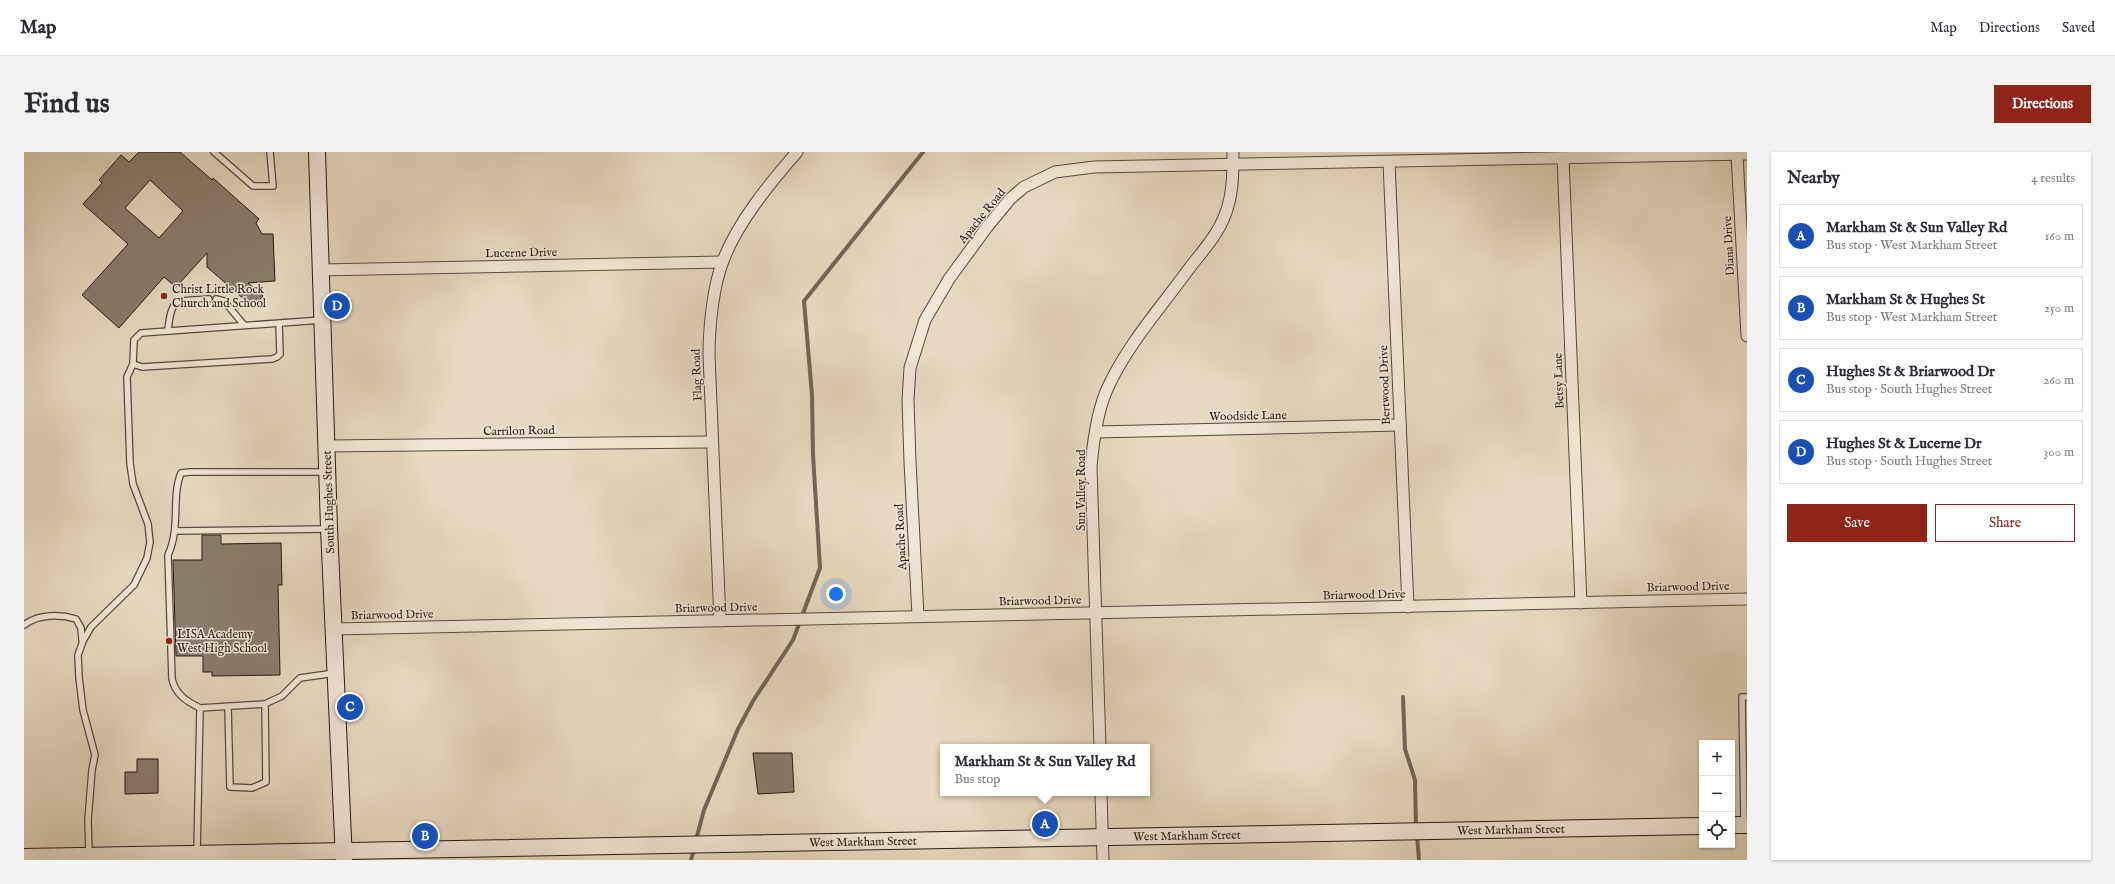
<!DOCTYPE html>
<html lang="en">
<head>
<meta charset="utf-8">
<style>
  :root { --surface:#fff; --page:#f2f2f3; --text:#2b2b33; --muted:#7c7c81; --line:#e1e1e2; --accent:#8f2418 }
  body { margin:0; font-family:"IM FELL English",serif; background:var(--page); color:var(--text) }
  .controls { position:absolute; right:12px; bottom:12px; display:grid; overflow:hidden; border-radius:0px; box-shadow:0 1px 3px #0004 }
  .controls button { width:36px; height:36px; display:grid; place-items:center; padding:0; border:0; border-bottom:1px solid var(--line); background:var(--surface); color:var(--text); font:20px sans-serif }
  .you { position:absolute; left:812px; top:442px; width:14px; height:14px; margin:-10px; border:3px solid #fff; border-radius:50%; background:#1a73e8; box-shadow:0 0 0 6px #1a73e833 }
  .badge { display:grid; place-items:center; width:26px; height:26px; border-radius:50%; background:var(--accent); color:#fff; font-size:13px; font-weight:700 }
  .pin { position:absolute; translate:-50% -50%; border:2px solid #fff; box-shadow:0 1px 4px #0006 }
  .popup { position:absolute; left:916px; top:592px; width:210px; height:52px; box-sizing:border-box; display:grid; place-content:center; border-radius:0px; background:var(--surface); filter:drop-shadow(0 1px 3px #0005); font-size:13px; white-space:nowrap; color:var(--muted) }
  .popup b { font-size:15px; color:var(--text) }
  .popup::after { content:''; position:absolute; left:50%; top:100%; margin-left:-8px; border:8px solid transparent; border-top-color:var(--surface) }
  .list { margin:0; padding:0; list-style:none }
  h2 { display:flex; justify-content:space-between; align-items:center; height:52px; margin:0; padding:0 16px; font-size:17px }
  h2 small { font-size:13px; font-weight:400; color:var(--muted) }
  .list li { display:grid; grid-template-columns:26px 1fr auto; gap:12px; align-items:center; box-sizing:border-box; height:64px; margin:0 8px 8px; padding:0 8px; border:1px solid var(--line); border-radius:0px }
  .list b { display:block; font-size:15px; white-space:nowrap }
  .list p { margin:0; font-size:13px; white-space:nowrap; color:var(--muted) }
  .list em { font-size:13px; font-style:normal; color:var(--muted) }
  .actions { display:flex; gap:8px; padding:12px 16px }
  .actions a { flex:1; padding:9px 0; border:1px solid var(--accent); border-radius:0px; text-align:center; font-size:14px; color:var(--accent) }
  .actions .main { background:var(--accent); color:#fff }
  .icon { flex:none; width:22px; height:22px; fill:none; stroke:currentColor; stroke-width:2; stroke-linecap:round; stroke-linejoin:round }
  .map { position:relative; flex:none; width:1723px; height:708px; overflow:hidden; border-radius:0px }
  header { display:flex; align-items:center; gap:24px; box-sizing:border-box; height:56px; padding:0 20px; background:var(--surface); border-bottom:1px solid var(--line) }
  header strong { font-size:19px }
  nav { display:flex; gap:22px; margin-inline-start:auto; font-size:14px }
  .intro { display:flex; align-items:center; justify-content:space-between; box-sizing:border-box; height:96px; padding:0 24px }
  h1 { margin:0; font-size:28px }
  .button { padding:10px 18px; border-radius:0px; background:var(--accent); color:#fff; font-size:14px; font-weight:700 }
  main { display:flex; gap:24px; padding:0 24px }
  aside { flex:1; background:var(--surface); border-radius:0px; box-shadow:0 1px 3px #0004 }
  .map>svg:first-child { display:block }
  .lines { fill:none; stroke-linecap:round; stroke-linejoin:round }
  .stream { stroke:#706656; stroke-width:4 }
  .building { fill:#887d6c; stroke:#231a12; fill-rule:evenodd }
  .lane-casing { stroke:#544a3d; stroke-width:8 }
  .street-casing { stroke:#544a3d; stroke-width:13 }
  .secondary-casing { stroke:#231a12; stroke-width:18 }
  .lane { stroke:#efe6d5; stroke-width:5.5 }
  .street { stroke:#efe6d5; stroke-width:11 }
  .secondary { stroke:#efe6d5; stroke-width:16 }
  .poi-dot { fill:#8f2418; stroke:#efe6d5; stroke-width:1.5 }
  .labels { text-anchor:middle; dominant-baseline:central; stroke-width:3; stroke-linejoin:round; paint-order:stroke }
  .street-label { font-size:12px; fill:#231a12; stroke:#efe6d5 }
  .poi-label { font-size:12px; fill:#231a12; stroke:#efe6d5; text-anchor:start }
</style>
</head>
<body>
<header>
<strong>Map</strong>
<nav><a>Map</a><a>Directions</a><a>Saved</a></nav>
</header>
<div class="intro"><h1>Find us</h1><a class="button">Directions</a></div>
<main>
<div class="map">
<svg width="1723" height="708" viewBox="0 0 1723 708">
  <rect width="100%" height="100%" fill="#e6d9bf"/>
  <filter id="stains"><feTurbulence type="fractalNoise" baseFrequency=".005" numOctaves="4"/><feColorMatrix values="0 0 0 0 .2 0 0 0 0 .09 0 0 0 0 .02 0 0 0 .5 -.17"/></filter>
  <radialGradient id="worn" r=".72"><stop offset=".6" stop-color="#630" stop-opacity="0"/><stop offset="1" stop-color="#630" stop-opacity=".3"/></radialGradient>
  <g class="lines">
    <g class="stream">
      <path d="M1379,545L1381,597L1391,628L1392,676"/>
      <path d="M1393,683L1395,708"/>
      <path d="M672,688L680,658L714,577L729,549L769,488L796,416L789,303L788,243L780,149L899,0"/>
      <path d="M667,708L670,697"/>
    </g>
  </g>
  <g class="building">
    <path d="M115,0H156L188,28L189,26L235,67L232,71L238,82H249L251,129L224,131L239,144L229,155L183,115V101L152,135L140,125L95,176L58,143L104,92L59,52L78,31L75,28L97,3L105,10ZM126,28L159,59L135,86L101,56Z"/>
    <path d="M178,383H197V392L257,391L258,433H254L256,523L188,524V520H179V504H152L149,408H178Z"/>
    <path d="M729,601H768L770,640L734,642Z"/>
    <path d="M113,607H134V641L101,642V620H113Z"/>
  </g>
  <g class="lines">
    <g class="lane-casing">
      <g id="lane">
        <path d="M190,0L229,34H249L246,0"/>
        <path d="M192,147L200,149L220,173"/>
        <path d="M255,171L256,202L253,205L248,207L118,215L109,212L110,188L117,181L298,168"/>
        <path d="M144,179C147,143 153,150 185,147"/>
        <path d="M152,379L303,377"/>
        <path d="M0,473C14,462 36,462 52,467L57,476L58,488"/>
        <path d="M204,555L206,635L228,636L242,630L241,552"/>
        <path d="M176,556C162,549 152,543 148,527L144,403C157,375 147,345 157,321L166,320H302"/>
        <path d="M1720,671L1718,545H1723"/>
        <path d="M173,701L176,556L241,552L258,544L276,526L311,521"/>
        <path d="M65,702L64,668L68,618L71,603L59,558L55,526L54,503L59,489L67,475L110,433L123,406L126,390L124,372L109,332L106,311L103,225L109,212"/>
      </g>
    </g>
    <g class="street-casing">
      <g id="street">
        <path d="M1713,3L1723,184"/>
        <path d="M1539,6L1557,451"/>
        <path d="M1365,10L1384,455"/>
        <path d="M296,118L698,110"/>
        <path d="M1072,280L1376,273"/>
        <path d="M303,294L687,290"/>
        <path d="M894,464L886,310L884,248L886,216L901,168L925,127L963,75L986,47L1000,35L1031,20L1070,15L1723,2"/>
        <path d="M696,469L685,203C685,176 689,134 699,109C713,71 746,31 773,0"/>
        <path d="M310,477L1723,447"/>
        <path d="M1076,595L1067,315C1069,291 1074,255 1085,233C1105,191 1137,155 1164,118C1180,97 1197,80 1204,54C1209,37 1209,18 1209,0"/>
        <path d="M1077,641L1079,708"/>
      </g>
    </g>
    <g class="secondary-casing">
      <g id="secondary">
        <path d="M293,0L305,376L320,708"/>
        <path d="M1708,673H1723"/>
        <path d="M0,705L1678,674"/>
      </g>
    </g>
    <use href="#lane" class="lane"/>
    <use href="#street" class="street"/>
    <use href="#secondary" class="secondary"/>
  </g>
  <g class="poi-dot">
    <circle cx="140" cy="144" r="4"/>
    <circle cx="145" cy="489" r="4"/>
  </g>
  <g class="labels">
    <g class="street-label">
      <text transform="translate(958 64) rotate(-51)">Apache Road</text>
      <text transform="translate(1705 94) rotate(-93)">Diana Drive</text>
      <text transform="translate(497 101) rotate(-1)">Lucerne Drive</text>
      <text transform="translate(673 223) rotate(-92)">Flag Road</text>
      <text transform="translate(1535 229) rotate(-92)">Betsy Lane</text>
      <text transform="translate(1361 233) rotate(-92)">Bertwood Drive</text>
      <text transform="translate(1224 264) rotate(-1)">Woodside Lane</text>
      <text transform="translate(495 279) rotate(-1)">Carrilon Road</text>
      <text transform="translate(1057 338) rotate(-90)">Sun Valley Road</text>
      <text transform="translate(305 350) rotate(-92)">South Hughes Street</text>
      <text transform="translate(877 385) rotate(-93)">Apache Road</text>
      <text transform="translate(1664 435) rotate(-1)">Briarwood Drive</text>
      <text transform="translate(1340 443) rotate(-1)">Briarwood Drive</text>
      <text transform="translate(1016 449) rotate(-1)">Briarwood Drive</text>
      <text transform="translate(692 456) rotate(-1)">Briarwood Drive</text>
      <text transform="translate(368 463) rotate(-1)">Briarwood Drive</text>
      <text transform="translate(1487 678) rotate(-1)">West Markham Street</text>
      <text transform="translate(1163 684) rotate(-1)">West Markham Street</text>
      <text transform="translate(839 690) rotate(-1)">West Markham Street</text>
    </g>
    <g class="poi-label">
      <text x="148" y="137">Christ Little Rock<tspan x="148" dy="14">Church and School</tspan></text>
      <text x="153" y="482">LISA Academy<tspan x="153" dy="14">West High School</tspan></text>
    </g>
  </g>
  <rect width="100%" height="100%" filter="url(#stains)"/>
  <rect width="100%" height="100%" fill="url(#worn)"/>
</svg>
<div class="controls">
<button>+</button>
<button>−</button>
<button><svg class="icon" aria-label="locate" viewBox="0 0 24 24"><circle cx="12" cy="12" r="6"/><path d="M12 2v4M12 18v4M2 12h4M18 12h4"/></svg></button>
</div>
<div class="you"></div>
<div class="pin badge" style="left:1021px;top:672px;background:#1a4fb4">A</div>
<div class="popup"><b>Markham St &amp; Sun Valley Rd</b>Bus stop</div>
<div class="pin badge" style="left:401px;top:684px;background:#1a4fb4">B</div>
<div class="pin badge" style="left:326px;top:555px;background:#1a4fb4">C</div>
<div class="pin badge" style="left:313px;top:154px;background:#1a4fb4">D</div>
</div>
<aside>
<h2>Nearby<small>4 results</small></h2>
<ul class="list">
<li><span class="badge" style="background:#1a4fb4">A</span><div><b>Markham St &amp; Sun Valley Rd</b><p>Bus stop · West Markham Street</p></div><em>160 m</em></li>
<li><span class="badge" style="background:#1a4fb4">B</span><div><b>Markham St &amp; Hughes St</b><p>Bus stop · West Markham Street</p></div><em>250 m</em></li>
<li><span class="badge" style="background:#1a4fb4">C</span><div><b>Hughes St &amp; Briarwood Dr</b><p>Bus stop · South Hughes Street</p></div><em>260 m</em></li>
<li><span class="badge" style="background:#1a4fb4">D</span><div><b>Hughes St &amp; Lucerne Dr</b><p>Bus stop · South Hughes Street</p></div><em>300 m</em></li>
</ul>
<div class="actions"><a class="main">Save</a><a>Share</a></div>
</aside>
</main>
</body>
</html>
